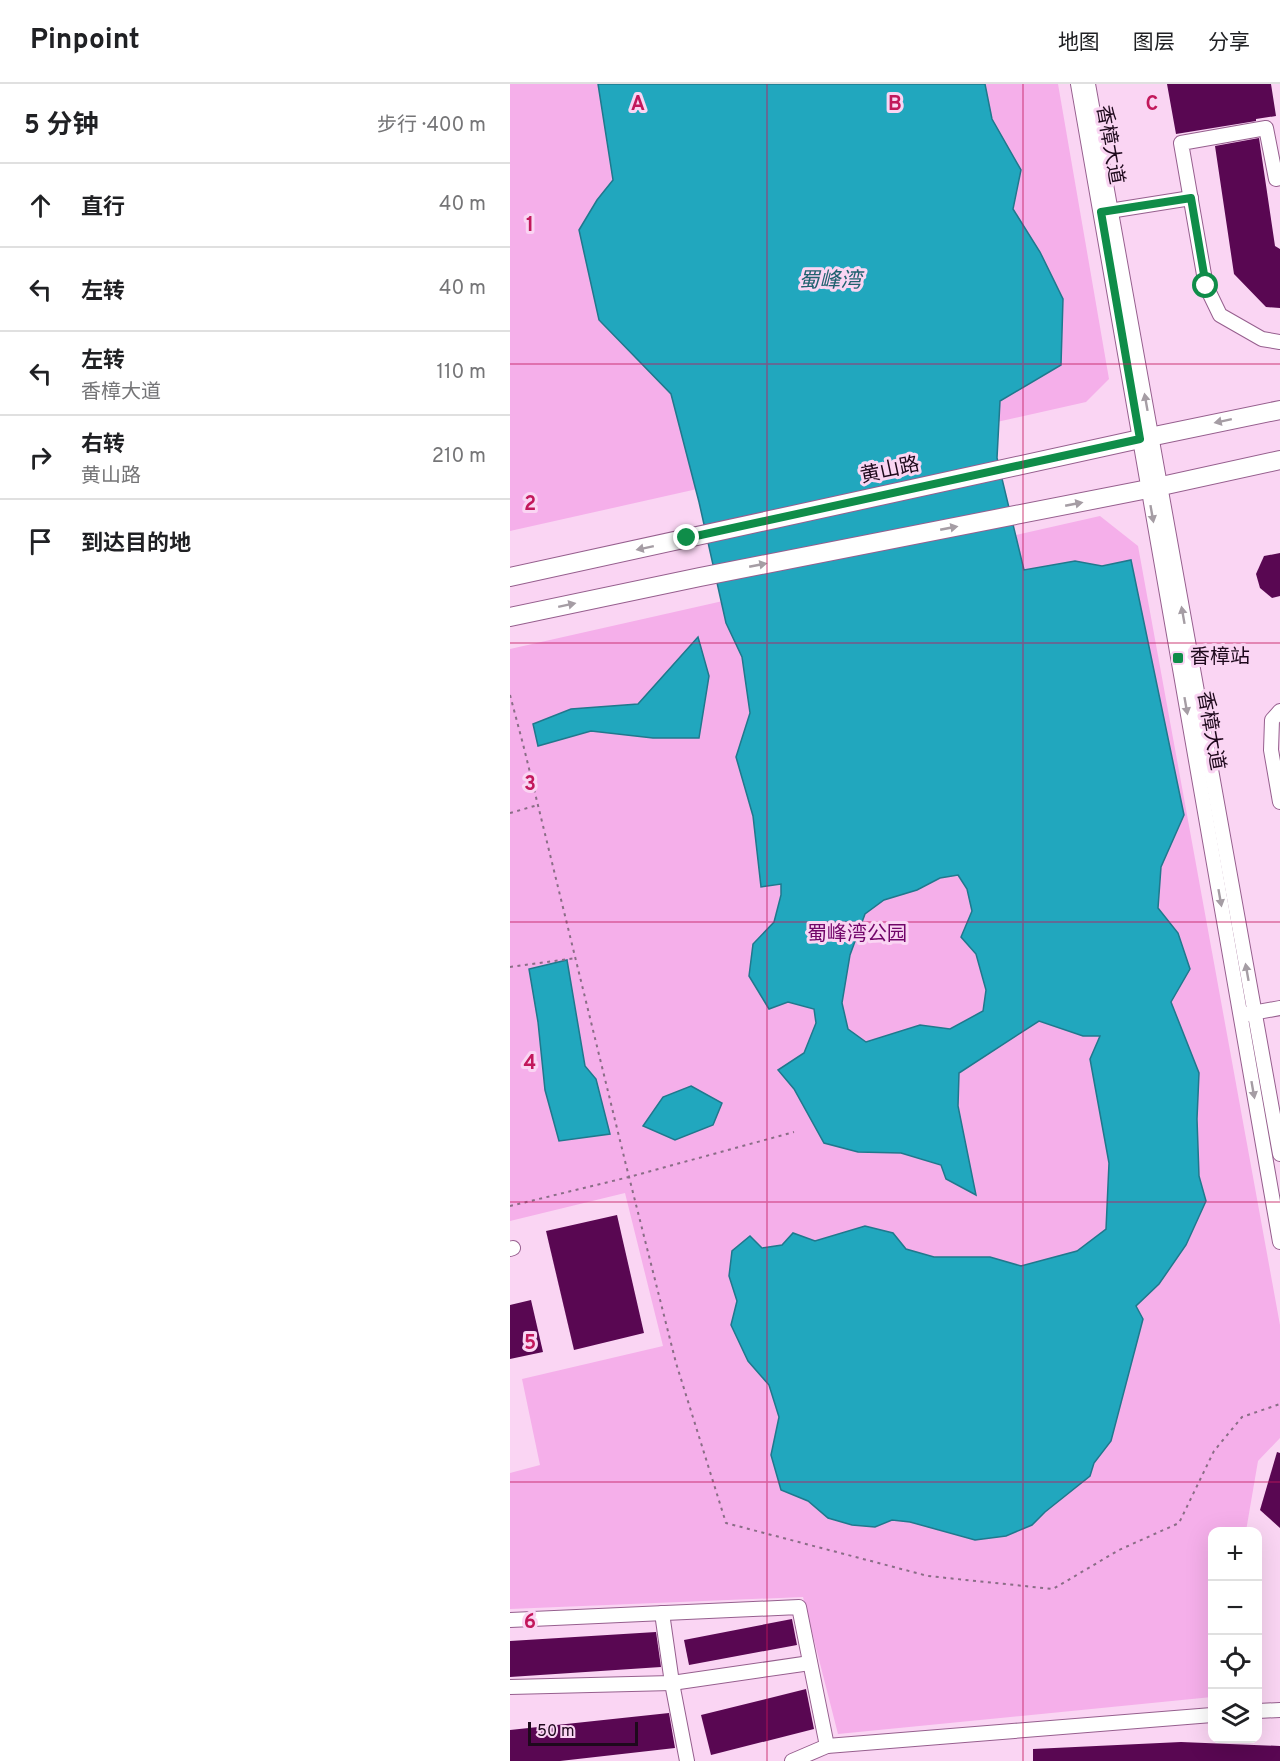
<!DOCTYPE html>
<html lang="zh">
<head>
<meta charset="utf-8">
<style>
  :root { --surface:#fff; --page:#f2f2f2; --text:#202124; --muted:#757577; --line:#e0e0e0 }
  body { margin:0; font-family:Overpass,"Noto Sans SC",sans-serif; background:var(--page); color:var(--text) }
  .controls { position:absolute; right:18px; bottom:18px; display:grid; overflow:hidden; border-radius:12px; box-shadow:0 6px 24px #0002 }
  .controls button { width:54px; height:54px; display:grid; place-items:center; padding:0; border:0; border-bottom:2px solid var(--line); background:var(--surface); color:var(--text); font:30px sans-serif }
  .scale { position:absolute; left:18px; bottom:15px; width:110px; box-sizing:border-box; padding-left:6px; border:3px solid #1e091c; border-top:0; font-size:16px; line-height:21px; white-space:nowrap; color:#1e091c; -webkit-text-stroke:4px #fad5f3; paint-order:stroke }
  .stop { position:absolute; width:18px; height:18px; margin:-14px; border:4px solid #0f8d49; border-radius:50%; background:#fff }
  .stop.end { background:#0f8d49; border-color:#fff; box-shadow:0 2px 6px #0008 }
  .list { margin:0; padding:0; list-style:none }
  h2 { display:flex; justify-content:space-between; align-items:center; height:78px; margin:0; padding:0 24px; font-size:26px }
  h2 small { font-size:20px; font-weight:400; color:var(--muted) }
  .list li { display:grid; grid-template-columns:39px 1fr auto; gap:18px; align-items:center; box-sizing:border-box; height:84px; padding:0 24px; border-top:2px solid var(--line) }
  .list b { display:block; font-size:22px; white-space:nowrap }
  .list p { margin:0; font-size:20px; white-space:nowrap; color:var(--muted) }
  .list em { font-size:20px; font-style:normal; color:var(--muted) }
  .icon { flex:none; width:33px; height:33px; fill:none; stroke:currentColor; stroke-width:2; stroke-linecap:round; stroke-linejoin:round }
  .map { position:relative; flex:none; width:770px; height:1677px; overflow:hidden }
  header { display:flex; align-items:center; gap:36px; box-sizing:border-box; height:84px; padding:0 30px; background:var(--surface); border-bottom:2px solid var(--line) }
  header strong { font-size:28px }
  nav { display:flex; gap:33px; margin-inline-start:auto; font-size:21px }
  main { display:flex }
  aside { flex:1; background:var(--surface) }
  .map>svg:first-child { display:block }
  .green { fill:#f5afea }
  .water { fill:#21a7be; stroke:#20788d; stroke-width:1.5; fill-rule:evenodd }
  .building { fill:#590752 }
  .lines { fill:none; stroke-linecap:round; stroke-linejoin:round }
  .minor-casing { stroke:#965f8e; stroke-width:16 }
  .major-casing { stroke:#965f8e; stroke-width:20 }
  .path { stroke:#8a6d86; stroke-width:2; stroke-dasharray:3 4.5; stroke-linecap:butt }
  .minor { stroke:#fff; stroke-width:14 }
  .major { stroke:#fff; stroke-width:18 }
  .oneway { fill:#a59da4 }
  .route { stroke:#0f8d49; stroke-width:8 }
  .grid { fill:none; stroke:#c2185b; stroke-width:1.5; stroke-opacity:0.55 }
  .poi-dot { fill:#0f8d49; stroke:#fad5f3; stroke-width:2 }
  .labels { text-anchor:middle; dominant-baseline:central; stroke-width:6; stroke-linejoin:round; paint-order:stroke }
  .street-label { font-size:20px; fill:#1e091c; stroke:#fad5f3 }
  .poi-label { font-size:20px; fill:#1e091c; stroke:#fad5f3; text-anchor:start }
  .park-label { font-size:20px; fill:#710569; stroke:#fad5f3 }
  .water-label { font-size:21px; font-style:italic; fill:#20616e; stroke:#fad5f3 }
  .grid-label { font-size:20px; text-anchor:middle; font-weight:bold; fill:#c2185b; stroke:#fad5f3; stroke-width:6; stroke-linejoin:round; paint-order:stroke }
</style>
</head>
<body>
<header>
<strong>Pinpoint</strong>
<nav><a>地图</a><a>图层</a><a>分享</a></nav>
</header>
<main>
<aside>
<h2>5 分钟<small>步行 · 400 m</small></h2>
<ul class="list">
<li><svg class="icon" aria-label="ahead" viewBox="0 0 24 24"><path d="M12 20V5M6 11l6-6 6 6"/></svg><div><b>直行</b></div><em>40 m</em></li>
<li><svg class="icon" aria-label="left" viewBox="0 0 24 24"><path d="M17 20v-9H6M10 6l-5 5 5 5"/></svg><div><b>左转</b></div><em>40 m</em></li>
<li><svg class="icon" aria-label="left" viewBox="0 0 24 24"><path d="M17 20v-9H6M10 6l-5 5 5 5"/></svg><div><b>左转</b><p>香樟大道</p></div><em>110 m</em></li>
<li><svg class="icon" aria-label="right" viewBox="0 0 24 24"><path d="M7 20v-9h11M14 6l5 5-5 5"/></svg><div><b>右转</b><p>黄山路</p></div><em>210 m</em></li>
<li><svg class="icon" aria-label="arrive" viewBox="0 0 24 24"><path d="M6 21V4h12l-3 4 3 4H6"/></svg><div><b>到达目的地</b></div></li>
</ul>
</aside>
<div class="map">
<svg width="770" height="1677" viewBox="0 0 770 1677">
  <rect width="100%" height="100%" fill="#fad5f3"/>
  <g class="green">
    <path d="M0,0H548L599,295L576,318L0,447Z"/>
    <path d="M590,432L628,462L770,1241V1354L748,1377L736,1447L702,1448V1613L328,1650L293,1513L0,1525V1389L30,1381L12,1295L153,1262L115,1109L0,1137V565Z"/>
  </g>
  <g class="water">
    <path d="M88,0H475L482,35L511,86L503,125L530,168L553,215L551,281L490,317L487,374L514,486L565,477L592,482L621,476L674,731L651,783L648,824L668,849L680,885L661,918L689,989L687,1035L689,1092L696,1117L676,1161L649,1200L626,1222L633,1235L601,1357L584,1379L580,1392L535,1428L522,1441L496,1452L465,1456L400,1438L382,1436L365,1443L342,1441L318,1434L298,1417L271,1406L261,1371L269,1333L259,1301L238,1277L221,1241L227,1217L219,1192L222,1167L240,1152L252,1164L272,1161L283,1149L305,1157L355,1142L383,1149L396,1165L424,1173H480L511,1182L567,1167L596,1145L599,1079L580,975L590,952H573L529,937L449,989L448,1022L466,1111L436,1095L431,1081L391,1069L348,1068L314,1059L284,1005L268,986L294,969L306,939L304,925L278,918L259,925L239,892L243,860L264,838L271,811V800L251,803L243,732L226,673L240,629L232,573L216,539L189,418L161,310L89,236L69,146L87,116L103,96ZM448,791L457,805L462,827L451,853L466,870L476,906L473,927L440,945L410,941L356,958L338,945L332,919L340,871L355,830L374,816L407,806L430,794Z"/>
    <path d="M188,553L199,592L189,654H143L81,647L28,662L23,640L61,625L128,620Z"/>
    <path d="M57,876L75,982L86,995L100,1050L49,1057L35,1006L28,938L19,885Z"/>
    <path d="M181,1002L212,1019L203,1041L165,1056L133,1042L153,1013Z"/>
  </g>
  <g class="building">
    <path d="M657,0H761L766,32L746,35V37L666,50Z"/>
    <path d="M749,54L765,162L770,165V224L756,223L724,190L705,62Z"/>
    <path d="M770,469V512L762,514L750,504L746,490L754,472Z"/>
    <path d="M107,1131L134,1249L64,1266L36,1147Z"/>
    <path d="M21,1216L33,1268L0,1275V1221Z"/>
    <path d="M767,1368L770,1369V1444L750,1426Z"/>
    <path d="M282,1535L287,1561L179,1581L174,1556Z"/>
    <path d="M146,1548L151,1583L0,1593V1557Z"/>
    <path d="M296,1605L304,1645L201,1671L191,1631Z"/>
    <path d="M159,1629L165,1664L50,1677H0V1646Z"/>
    <path d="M671,1658L770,1662V1677H523V1665Z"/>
  </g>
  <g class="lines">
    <g class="minor-casing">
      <g id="minor">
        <path d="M568,0L770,1158"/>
        <path d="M578,0L770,1070"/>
        <path d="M770,94L766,95L756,44L671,59L696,202L710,231L752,255L770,258"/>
        <path d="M593,128L681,114"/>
        <path d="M770,627L762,636L761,666L770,718"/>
        <path d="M737,930L770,924"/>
        <path d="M0,1165L3,1164"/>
        <path d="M152,1529L162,1599L177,1677"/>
        <path d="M0,1536L289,1523L317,1662L702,1631"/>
        <path d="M0,1603L162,1599L300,1579"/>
        <path d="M748,1627L770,1626"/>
        <path d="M282,1677L317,1662"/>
      </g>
    </g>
    <g class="major-casing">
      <g id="major">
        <path d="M0,493L630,355L770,326"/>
        <path d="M0,533L190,493L638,405L770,376"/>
      </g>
    </g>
    <g class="path">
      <path d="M0,611L13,660L116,1081L166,1279L216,1439L418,1492L543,1505L609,1466L669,1439L704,1367L732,1333L770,1320"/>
      <path d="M0,729L28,721"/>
      <path d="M0,883L66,874"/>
      <path d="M0,1122L119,1093L284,1048"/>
    </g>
    <use href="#minor" class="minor"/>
    <use href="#major" class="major"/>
  </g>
  <defs><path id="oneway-solid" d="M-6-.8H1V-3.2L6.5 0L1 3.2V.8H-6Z" transform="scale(1.5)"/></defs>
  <g class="oneway">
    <use href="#oneway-solid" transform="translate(636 318) rotate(-100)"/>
    <use href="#oneway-solid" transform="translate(713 337) rotate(168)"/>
    <use href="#oneway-solid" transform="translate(564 420) rotate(-11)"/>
    <use href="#oneway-solid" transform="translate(642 430) rotate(80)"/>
    <use href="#oneway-solid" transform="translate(439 444) rotate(-11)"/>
    <use href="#oneway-solid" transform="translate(135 464) rotate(168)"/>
    <use href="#oneway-solid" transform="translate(248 481) rotate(-11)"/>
    <use href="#oneway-solid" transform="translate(57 521) rotate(-12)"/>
    <use href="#oneway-solid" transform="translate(673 531) rotate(-100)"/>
    <use href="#oneway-solid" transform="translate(676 622) rotate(80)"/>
    <use href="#oneway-solid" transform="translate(710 814) rotate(80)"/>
    <use href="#oneway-solid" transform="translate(737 888) rotate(-100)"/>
    <use href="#oneway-solid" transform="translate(743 1006) rotate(80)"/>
  </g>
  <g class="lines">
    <path class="route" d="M177,454L630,355L591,128L681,114L696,202"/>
  </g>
  <path class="grid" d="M257,0V1677M513,0V1677M0,280H770M0,559H770M0,838H770M0,1118H770M0,1398H770"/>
  <rect class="poi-dot" x="662" y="568" width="12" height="12" rx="3"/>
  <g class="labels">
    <g class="street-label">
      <text transform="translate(599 61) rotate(80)">香樟大道</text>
      <text transform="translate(380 387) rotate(-12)">黄山路</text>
      <text transform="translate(700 647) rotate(80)">香樟大道</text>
    </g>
    <g class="poi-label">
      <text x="680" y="574">香樟站</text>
    </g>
    <g class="park-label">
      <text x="347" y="851">蜀峰湾公园</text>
    </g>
    <g class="water-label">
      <text x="320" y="197">蜀峰湾</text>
    </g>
  </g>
  <g class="grid-label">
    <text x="128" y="26">A</text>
    <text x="385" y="26">B</text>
    <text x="642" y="26">C</text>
    <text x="20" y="147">1</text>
    <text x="20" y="426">2</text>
    <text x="20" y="706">3</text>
    <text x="20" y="985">4</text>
    <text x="20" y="1265">5</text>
    <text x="20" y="1544">6</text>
  </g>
</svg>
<div class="controls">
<button>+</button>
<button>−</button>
<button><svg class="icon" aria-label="locate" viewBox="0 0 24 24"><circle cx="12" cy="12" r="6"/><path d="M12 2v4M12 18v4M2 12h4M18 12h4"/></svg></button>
<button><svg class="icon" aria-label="layers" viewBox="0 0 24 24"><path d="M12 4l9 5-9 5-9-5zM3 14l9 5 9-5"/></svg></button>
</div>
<div class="scale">50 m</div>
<div class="stop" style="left:696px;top:202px"></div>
<div class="stop end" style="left:177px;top:454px"></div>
</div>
</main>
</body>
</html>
